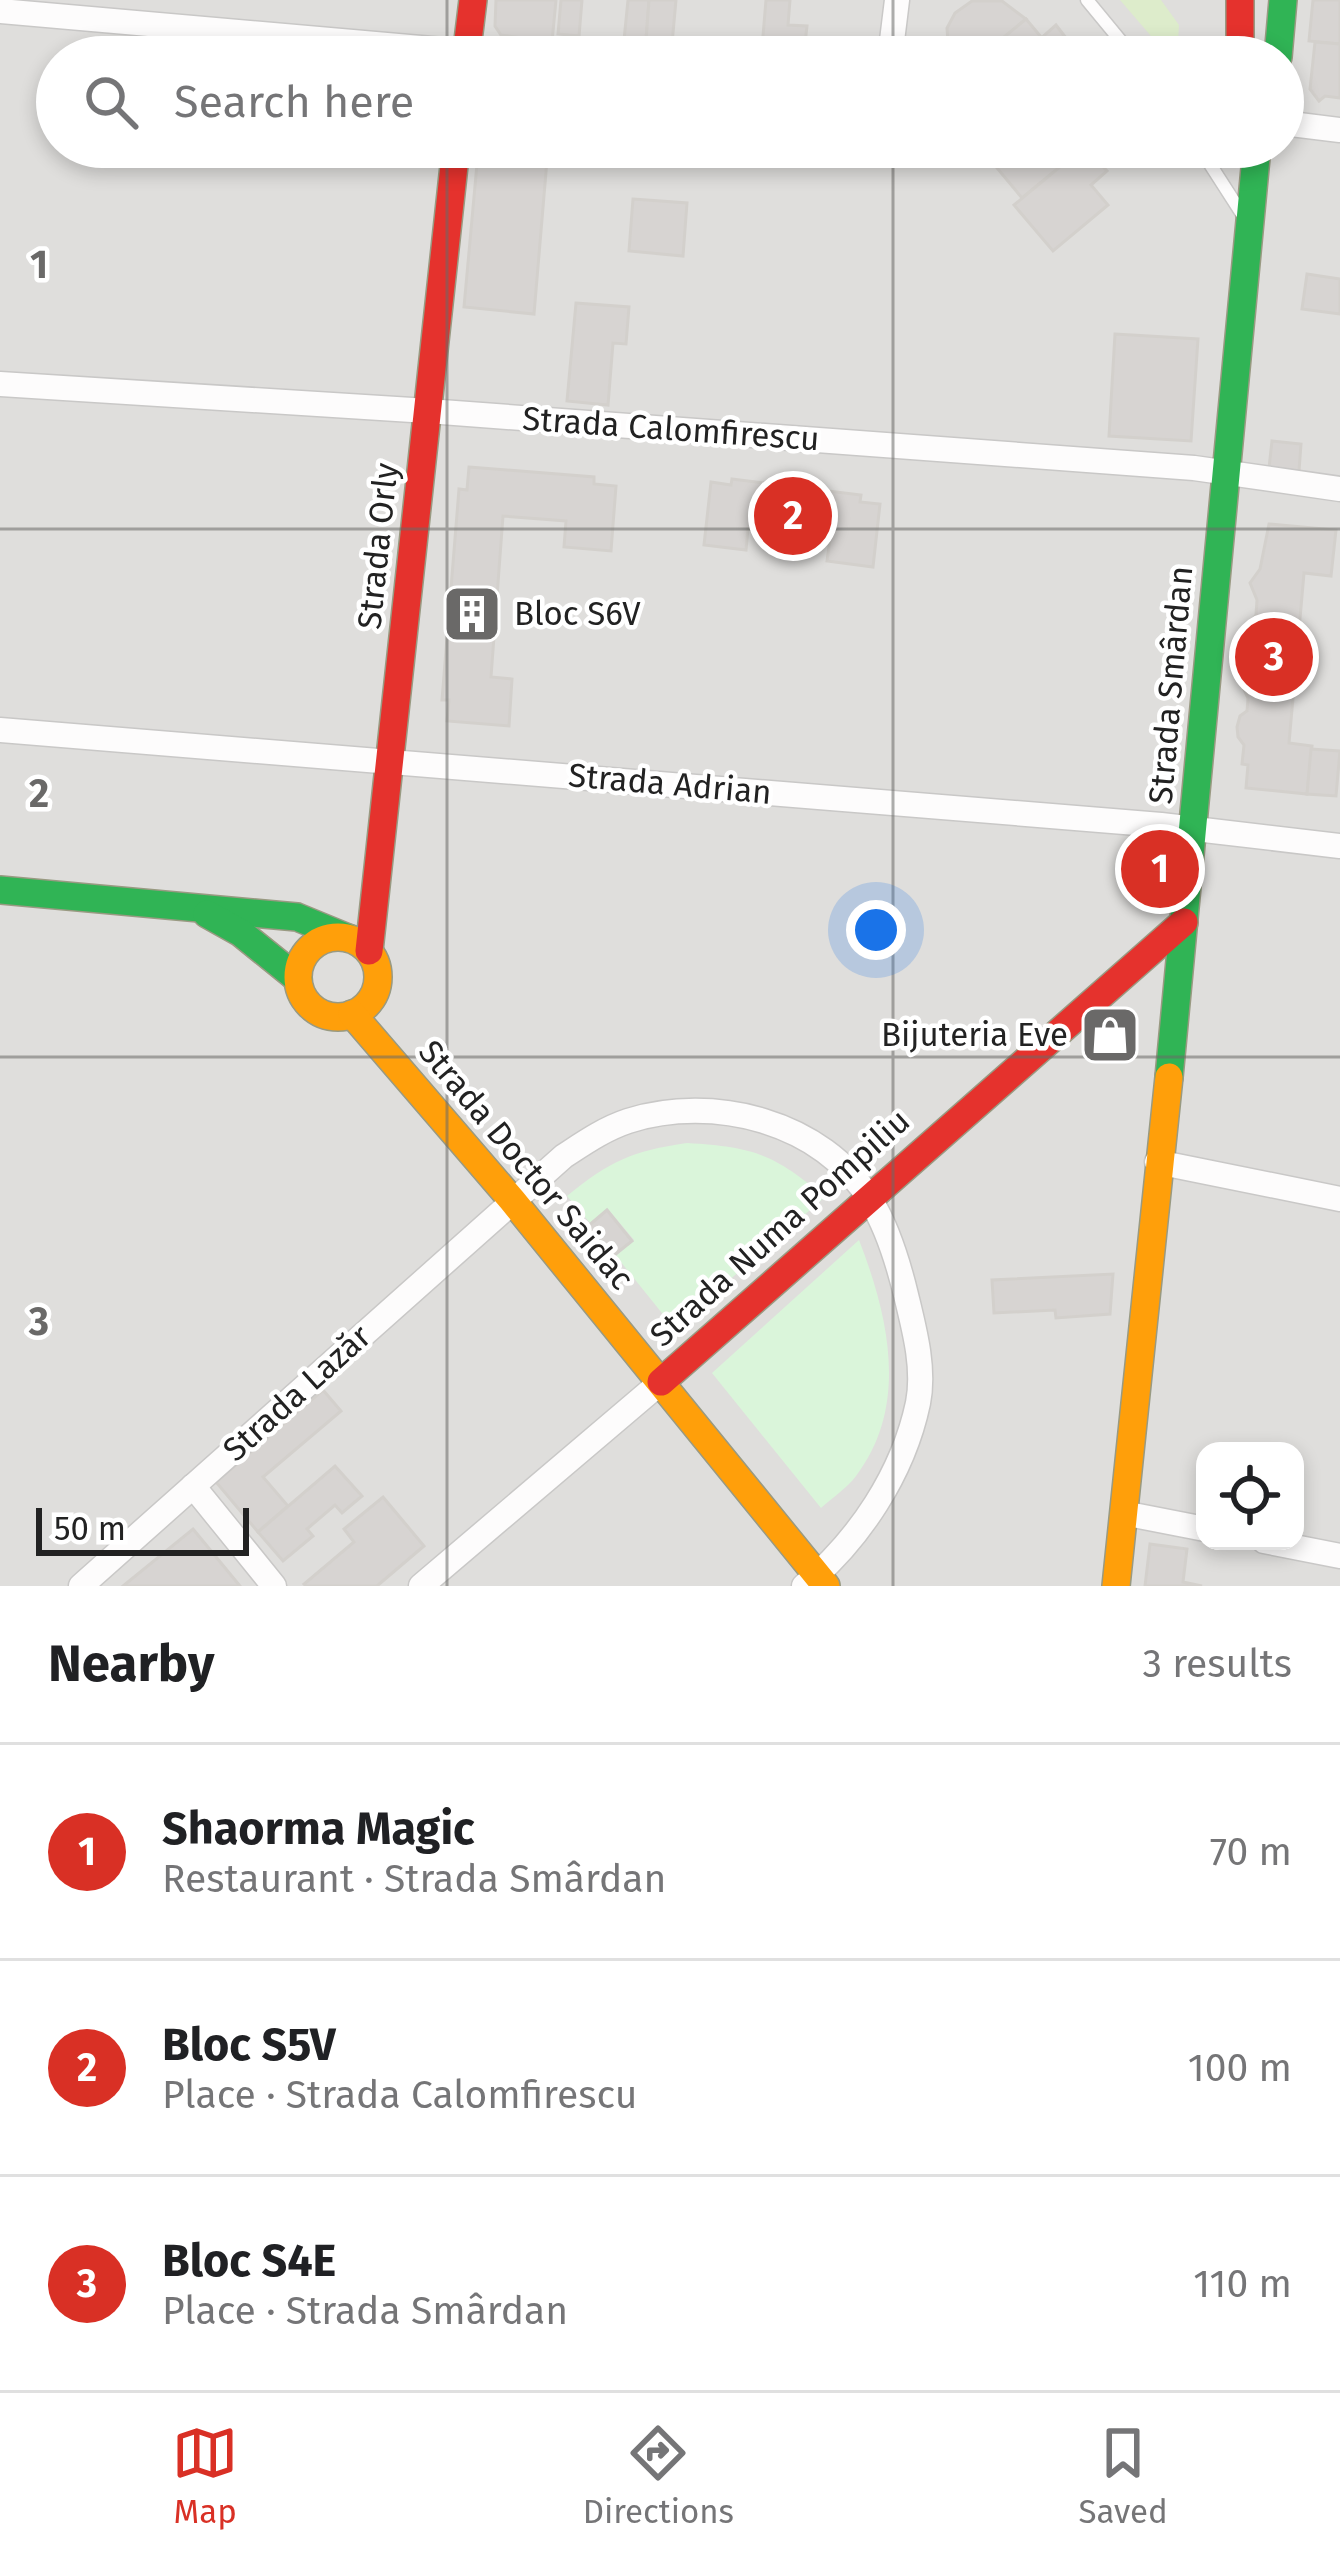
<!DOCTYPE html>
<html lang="en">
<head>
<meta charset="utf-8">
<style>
  :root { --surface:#fff; --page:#f6f6f6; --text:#202124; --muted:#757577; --line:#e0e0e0; --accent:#d93025 }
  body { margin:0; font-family:"Fira Sans",sans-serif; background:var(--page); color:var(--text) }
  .controls { position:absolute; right:36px; bottom:36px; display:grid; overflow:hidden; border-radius:24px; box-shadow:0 6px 18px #0003 }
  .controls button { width:108px; height:108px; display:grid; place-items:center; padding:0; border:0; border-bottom:3px solid var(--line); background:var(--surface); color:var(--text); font:60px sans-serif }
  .scale { position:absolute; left:36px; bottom:30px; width:213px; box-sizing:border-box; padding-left:12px; border:6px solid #222; border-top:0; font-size:33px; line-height:42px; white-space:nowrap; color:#222; -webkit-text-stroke:9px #fff; paint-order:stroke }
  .you { position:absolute; left:876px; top:930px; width:42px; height:42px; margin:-30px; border:9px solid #fff; border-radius:50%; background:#1a73e8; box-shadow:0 0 0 18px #1a73e833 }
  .badge { display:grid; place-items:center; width:78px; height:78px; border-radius:50%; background:var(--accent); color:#fff; font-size:39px; font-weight:700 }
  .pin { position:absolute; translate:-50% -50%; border:6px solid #fff; box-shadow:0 3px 12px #0006 }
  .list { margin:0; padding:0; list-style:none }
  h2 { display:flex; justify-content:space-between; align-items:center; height:156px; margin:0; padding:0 48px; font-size:51px }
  h2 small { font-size:39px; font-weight:400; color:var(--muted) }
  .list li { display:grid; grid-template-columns:78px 1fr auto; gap:36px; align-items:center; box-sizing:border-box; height:216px; padding:0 48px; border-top:3px solid var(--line) }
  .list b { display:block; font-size:45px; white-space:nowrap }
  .list p { margin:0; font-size:39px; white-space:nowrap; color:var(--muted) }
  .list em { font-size:39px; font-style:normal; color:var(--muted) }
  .icon { flex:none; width:66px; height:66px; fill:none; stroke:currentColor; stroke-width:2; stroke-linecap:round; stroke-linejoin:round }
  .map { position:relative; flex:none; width:1340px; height:1586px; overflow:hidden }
  .search { position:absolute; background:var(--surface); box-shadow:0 6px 18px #0003; left:36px; right:36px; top:36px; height:132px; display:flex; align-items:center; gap:30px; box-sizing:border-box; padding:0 42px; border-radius:66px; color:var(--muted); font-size:45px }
  .sheet { height:804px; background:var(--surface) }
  nav { display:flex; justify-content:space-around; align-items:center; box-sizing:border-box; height:168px; border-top:3px solid var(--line); background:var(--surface); font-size:33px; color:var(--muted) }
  nav a { display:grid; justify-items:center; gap:6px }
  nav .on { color:var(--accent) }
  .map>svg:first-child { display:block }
  .residential { fill:#dfdedc; fill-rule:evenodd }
  .grass { fill:#ddeccb }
  .park { fill:#daf5da }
  .building { fill:#d7d4d2; stroke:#d3d0cc; stroke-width:3 }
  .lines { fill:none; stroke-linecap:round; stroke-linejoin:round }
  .lane-casing { stroke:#c9c8c7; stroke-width:15 }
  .street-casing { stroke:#c9c8c7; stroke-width:27 }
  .fast-casing { stroke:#999a82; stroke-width:30 }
  .slow-casing { stroke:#999a82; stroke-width:30 }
  .jam-casing { stroke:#999a82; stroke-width:30 }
  .lane { stroke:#fdfcfc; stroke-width:12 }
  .street { stroke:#fdfcfc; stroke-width:24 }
  .fast { stroke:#30b455; stroke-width:27 }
  .slow { stroke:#ff9f0a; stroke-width:27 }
  .jam { stroke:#e5322d; stroke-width:27 }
  .grid { fill:none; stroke:#6a6968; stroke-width:3; stroke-opacity:0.55 }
  .labels { text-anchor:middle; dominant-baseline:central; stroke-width:9; stroke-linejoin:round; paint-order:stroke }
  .street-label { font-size:33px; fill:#222; stroke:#fff }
  .poi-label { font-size:33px; fill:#222; stroke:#fff; text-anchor:start }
  .grid-label { font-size:39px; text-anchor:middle; font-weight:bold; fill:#6a6968; stroke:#fff; stroke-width:9; stroke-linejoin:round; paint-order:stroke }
</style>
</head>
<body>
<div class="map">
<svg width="1340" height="1586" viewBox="0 0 1340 1586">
  <rect width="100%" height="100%" fill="#f0eeeb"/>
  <path class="residential" d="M0,0H1340V1586H0ZM57,57H1283V147H57ZM1205,1451H1295V1541H1205Z"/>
  <path class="grass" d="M1120,0H1161L1179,25L1177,57H1169Z"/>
  <g class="park">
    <path d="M687,1143C754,1147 774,1154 825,1197L674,1328L616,1256L634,1240L608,1209L590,1223L567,1196C610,1161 632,1151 687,1143Z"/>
    <path d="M859,1240C888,1315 910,1405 856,1476C847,1488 832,1498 821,1508L712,1373Z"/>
  </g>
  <g class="building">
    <path d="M496,0H556L552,42L501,35L495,26Z"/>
    <path d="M561,0H582L579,36L558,34Z"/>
    <path d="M628,0H649L646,41L624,40Z"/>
    <path d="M649,0H676L672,44L646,41Z"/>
    <path d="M766,0H790L788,25L807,26L804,52L762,48Z"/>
    <path d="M1313,0H1340V44L1309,41Z"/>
    <path d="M972,1H1002L1026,19L980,57H949L947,28L955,13Z"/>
    <path d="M1026,19L1041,37L1020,57H980Z"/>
    <path d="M1056,25L1076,51L1082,46L1091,57H1020Z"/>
    <path d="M1315,42L1340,44V98L1325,96L1319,101L1310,89Z"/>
    <path d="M478,147H548L547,160L478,153Z"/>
    <path d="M548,147H614L612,166L547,160Z"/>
    <path d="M1000,147H1084L1022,198L997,168L1009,158Z"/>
    <path d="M1084,147L1107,171L1091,185L1108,205L1053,251L1014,205Z"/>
    <path d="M478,153L547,160L534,314L464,307Z"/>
    <path d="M633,199L687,203L683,256L629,251Z"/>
    <path d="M1307,274L1340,279V314L1302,309Z"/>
    <path d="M576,303L629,307L626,344L613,343L608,405L567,401Z"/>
    <path d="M1115,334L1198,339L1191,441L1109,436Z"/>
    <path d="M1272,441L1301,444L1299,471L1269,468Z"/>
    <path d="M469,467L594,477V484L616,486L611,551L564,547L566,521L503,516L491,677L512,679L509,726L447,721L449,700H442L459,489L467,490Z"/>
    <path d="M732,479L861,495L860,502L880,504L873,567L827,561L830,539L748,529L746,550L704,545L711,482L731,485Z"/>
    <path d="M1269,524L1336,530L1331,576L1304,573L1289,743L1312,746L1307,794L1246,788L1248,765L1242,764L1244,745L1238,737L1237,727L1240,716L1247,711L1248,698L1240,681L1251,664L1253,649L1247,642L1245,630L1256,615L1257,600L1250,583L1260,569Z"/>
    <path d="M1311,749L1340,751L1336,796L1307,794Z"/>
    <path d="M607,1210L632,1241L612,1257L587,1227Z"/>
    <path d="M1113,1274L1110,1314L1056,1318L1055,1310L994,1313L992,1280Z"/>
    <path d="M323,1390L341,1411L263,1477L288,1506L258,1532L216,1482Z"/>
    <path d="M335,1466L362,1496L342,1513L335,1505L307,1529L313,1536L283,1561L258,1532Z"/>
    <path d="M383,1497L424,1546L377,1586H306L304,1584L354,1542L344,1529Z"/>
    <path d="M193,1529L240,1586H123Z"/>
    <path d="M1150,1544L1187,1549L1183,1582L1202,1586H1145Z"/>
  </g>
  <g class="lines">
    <g class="lane-casing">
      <g id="lane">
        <path d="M1087,0L1134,57"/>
        <path d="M1199,147L1244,217"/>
      </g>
    </g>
    <g class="street-casing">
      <g id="street">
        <path d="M0,11L524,57"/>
        <path d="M890,57L897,0"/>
        <path d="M1283,123L1340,130"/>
        <path d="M0,384L428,411L1194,468L1340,489"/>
        <path d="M0,730L1161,825L1340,846"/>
        <path d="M1157,1162L1340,1199"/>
        <path d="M193,1486L274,1586"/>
        <path d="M1123,1513L1205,1529"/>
        <path d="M1264,1541L1340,1556"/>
        <path d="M81,1586L564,1156C584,1143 604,1129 628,1121C713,1094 823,1121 871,1201C888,1229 898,1262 906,1295C914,1328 925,1368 918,1403C903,1474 859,1540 804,1586"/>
        <path d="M421,1586L661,1382"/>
      </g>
    </g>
    <g class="fast-casing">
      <g id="fast">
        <path d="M1278,57L1283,0"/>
        <path d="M0,890L297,917L348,938"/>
        <path d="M207,914L241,933L298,979"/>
        <path d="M1169,1077L1257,147"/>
      </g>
    </g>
    <g class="slow-casing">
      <g id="slow">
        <circle cx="338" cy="977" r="40"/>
        <path d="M352,1014L512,1200L826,1586"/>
        <path d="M1116,1586L1169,1077"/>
      </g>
    </g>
    <g class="jam-casing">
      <g id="jam">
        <path d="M1240,0V57"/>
        <path d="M466,57L473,0"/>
        <path d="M369,951L456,147"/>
        <path d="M661,1382L1184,922"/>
      </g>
    </g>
    <use href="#lane" class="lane"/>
    <use href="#street" class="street"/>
    <use href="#fast" class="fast"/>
    <use href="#slow" class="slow"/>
    <use href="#jam" class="jam"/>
  </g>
  <path class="grid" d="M447,0V57M893,0V57M447,147V1586M893,147V1586M0,529H1340M0,1057H1340"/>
  <defs>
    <g id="building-square" transform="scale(3)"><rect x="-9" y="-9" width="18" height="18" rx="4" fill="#6a6968" stroke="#fff"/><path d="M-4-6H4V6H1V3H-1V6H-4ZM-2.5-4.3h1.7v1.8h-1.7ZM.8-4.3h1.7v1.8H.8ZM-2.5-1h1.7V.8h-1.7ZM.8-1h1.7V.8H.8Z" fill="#fff"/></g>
    <g id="shop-square" transform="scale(3)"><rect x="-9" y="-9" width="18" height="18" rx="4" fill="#6a6968" stroke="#fff"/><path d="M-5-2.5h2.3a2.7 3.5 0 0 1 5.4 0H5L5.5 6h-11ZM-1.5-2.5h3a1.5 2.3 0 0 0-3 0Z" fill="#fff"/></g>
  </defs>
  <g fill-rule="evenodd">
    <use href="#building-square" x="472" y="614"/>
    <use href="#shop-square" x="1110" y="1035"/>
  </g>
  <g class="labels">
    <g class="street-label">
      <text transform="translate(671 429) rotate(4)">Strada Calomfirescu</text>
      <text transform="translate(378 546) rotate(-84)">Strada Orly</text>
      <text transform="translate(1171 685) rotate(-85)">Strada Smârdan</text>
      <text transform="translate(670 784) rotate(5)">Strada Adrian</text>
      <text transform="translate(526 1165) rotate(50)">Strada Doctor Saidac</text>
      <text transform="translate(780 1228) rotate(-42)">Strada Numa Pompiliu</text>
      <text transform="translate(297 1393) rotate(-42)">Strada Lazăr</text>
    </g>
    <g class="poi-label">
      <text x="514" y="614">Bloc S6V</text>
      <text x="1068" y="1035" text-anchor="end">Bijuteria Eve</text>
    </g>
  </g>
  <g class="grid-label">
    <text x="39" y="278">1</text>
    <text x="39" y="807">2</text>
    <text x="39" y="1335">3</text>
  </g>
</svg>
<div class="controls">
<button><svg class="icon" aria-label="locate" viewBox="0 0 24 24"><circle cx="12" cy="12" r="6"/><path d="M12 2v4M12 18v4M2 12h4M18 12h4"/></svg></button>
</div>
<div class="scale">50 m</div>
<div class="you"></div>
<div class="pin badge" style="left:1160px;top:869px">1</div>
<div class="pin badge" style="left:793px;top:516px">2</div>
<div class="pin badge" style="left:1274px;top:657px">3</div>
<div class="search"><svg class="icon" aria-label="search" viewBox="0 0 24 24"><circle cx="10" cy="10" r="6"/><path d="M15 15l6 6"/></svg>Search here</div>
</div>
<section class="sheet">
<h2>Nearby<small>3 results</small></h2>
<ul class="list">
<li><span class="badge">1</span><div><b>Shaorma Magic</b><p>Restaurant · Strada Smârdan</p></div><em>70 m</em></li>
<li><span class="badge">2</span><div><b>Bloc S5V</b><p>Place · Strada Calomfirescu</p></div><em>100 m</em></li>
<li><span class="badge">3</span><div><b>Bloc S4E</b><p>Place · Strada Smârdan</p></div><em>110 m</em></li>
</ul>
</section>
<nav>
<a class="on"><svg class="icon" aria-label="map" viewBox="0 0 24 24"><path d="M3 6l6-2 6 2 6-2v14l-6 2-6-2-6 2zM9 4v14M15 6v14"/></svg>Map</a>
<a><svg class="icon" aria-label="directions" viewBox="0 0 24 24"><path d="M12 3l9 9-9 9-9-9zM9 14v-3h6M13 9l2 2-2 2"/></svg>Directions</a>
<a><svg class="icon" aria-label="saved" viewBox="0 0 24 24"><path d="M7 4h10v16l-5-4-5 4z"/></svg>Saved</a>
</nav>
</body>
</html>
